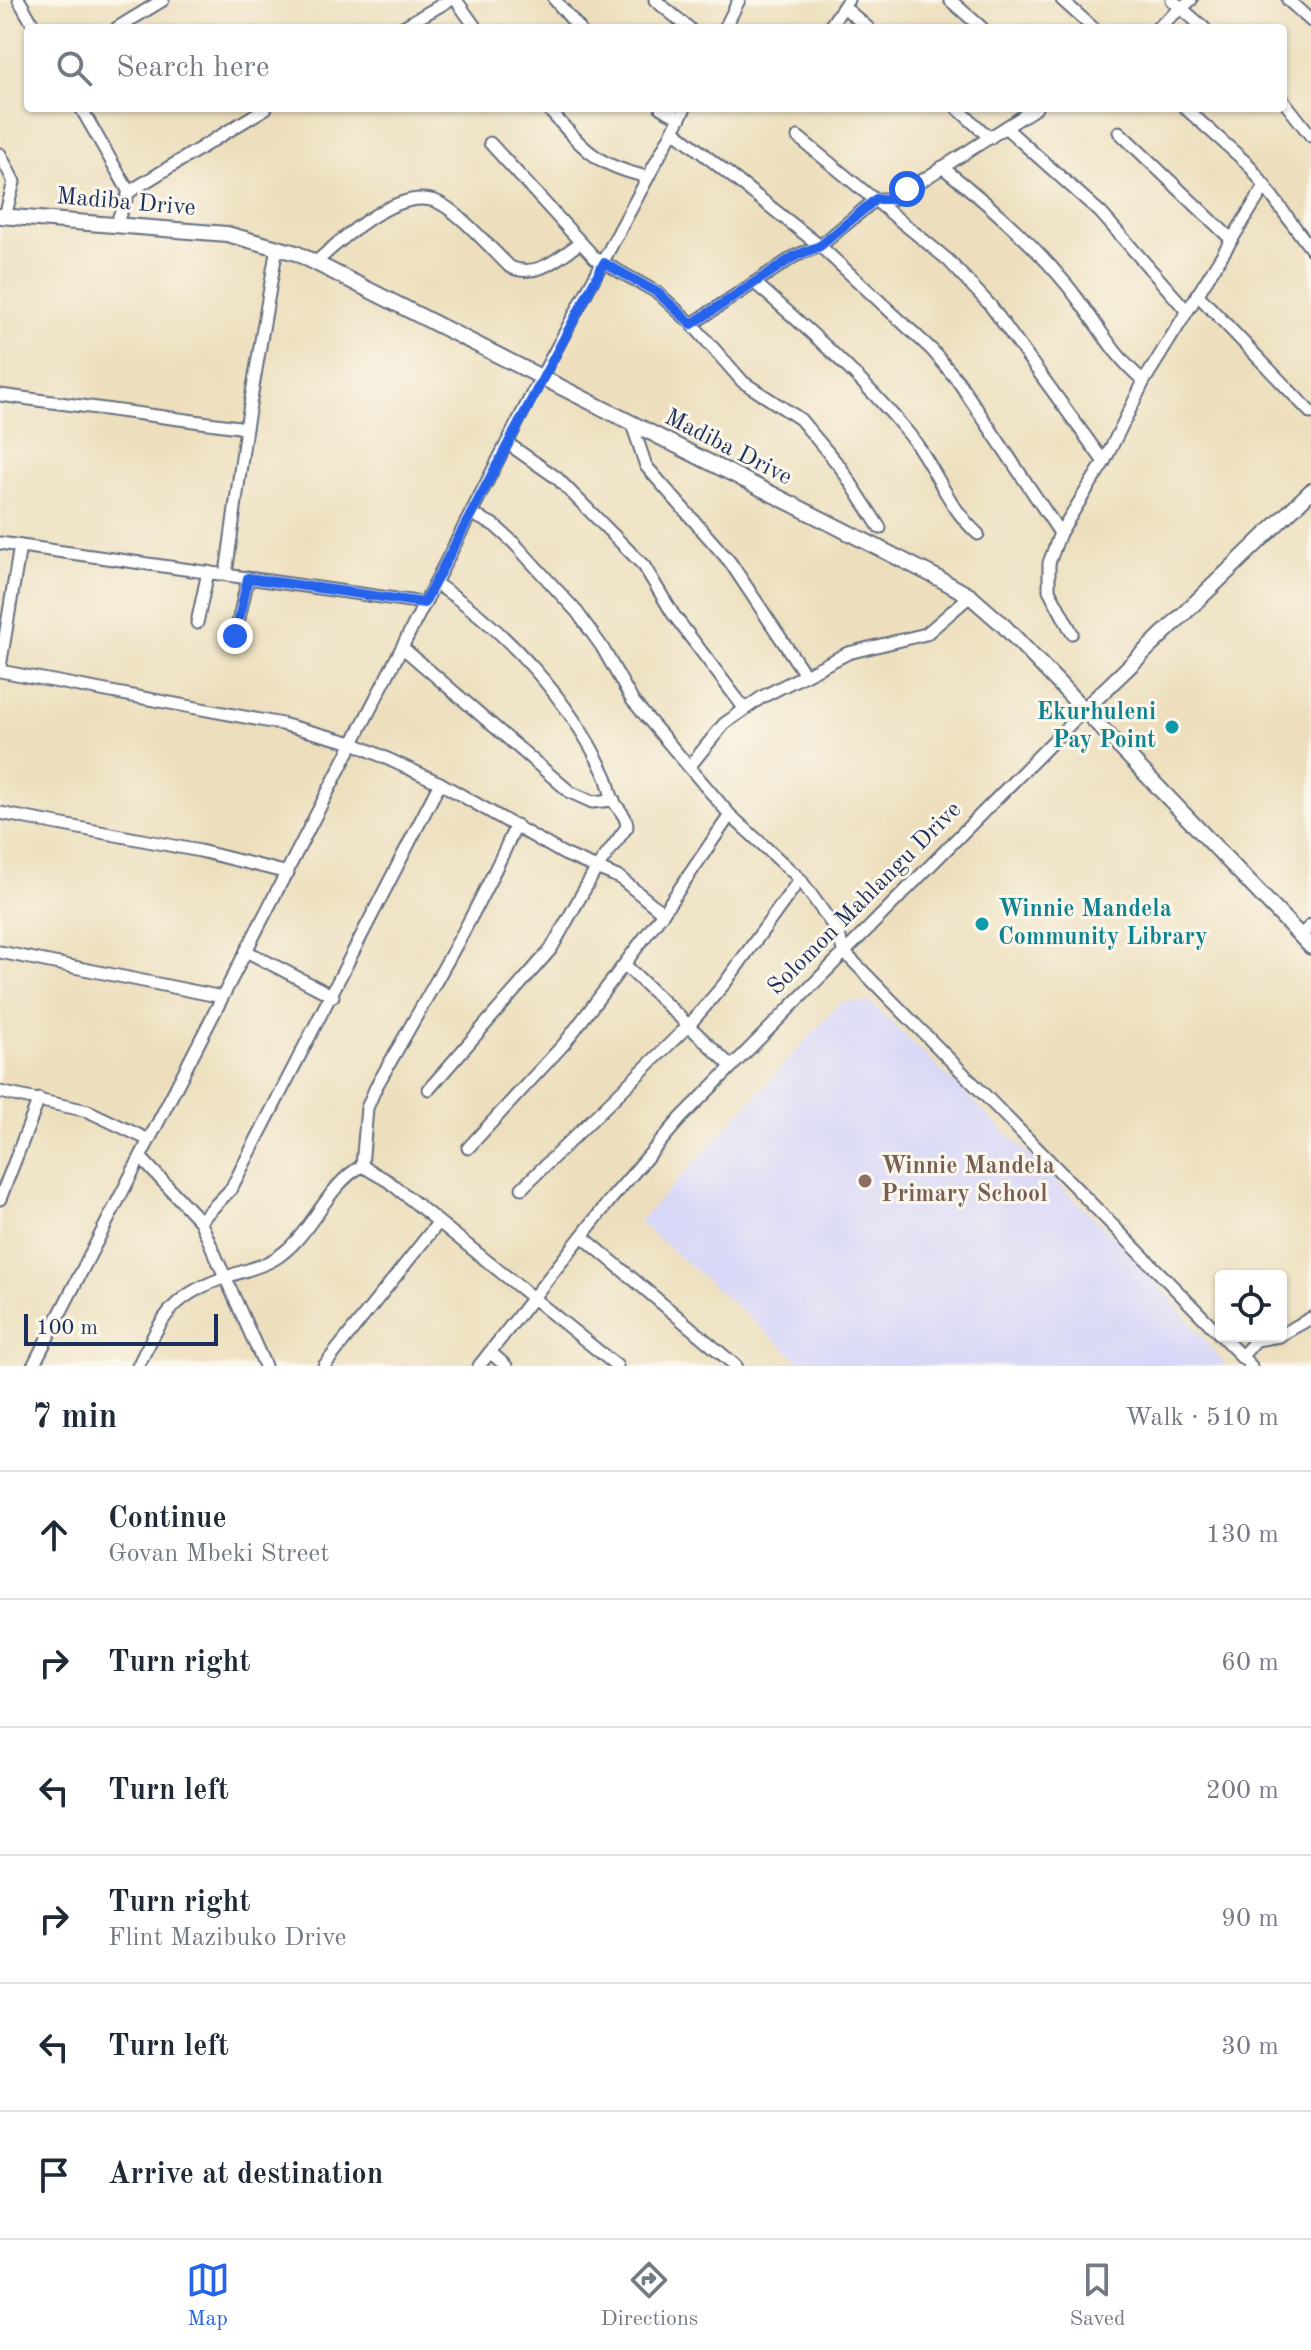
<!DOCTYPE html>
<html lang="en">
<head>
<meta charset="utf-8">
<style>
  :root { --surface:#fff; --page:#f2f2f3; --text:#1f2937; --muted:#747a83; --line:#e0e1e3; --accent:#2563eb }
  body { margin:0; font-family:"Old Standard TT",serif; background:var(--page); color:var(--text) }
  .controls { position:absolute; right:24px; bottom:24px; display:grid; overflow:hidden; border-radius:8px; box-shadow:0 2px 6px #0004 }
  .controls button { width:72px; height:72px; display:grid; place-items:center; padding:0; border:0; border-bottom:2px solid var(--line); background:var(--surface); color:var(--text); font:40px sans-serif }
  .scale { position:absolute; left:24px; bottom:20px; width:194px; box-sizing:border-box; padding-left:8px; border:4px solid #1b2f5e; border-top:0; font-size:22px; line-height:28px; white-space:nowrap; color:#1b2f5e; -webkit-text-stroke:6px #fbf7ec; paint-order:stroke }
  .stop { position:absolute; width:24px; height:24px; margin:-18px; border:6px solid #2563eb; border-radius:50%; background:#fff }
  .stop.end { background:#2563eb; border-color:#fff; box-shadow:0 2px 8px #0008 }
  .list { margin:0; padding:0; list-style:none }
  h2 { display:flex; justify-content:space-between; align-items:center; height:104px; margin:0; padding:0 32px; font-size:34px }
  h2 small { font-size:26px; font-weight:400; color:var(--muted) }
  .list li { display:grid; grid-template-columns:52px 1fr auto; gap:24px; align-items:center; box-sizing:border-box; height:128px; padding:0 32px; border-top:2px solid var(--line) }
  .list b { display:block; font-size:30px; white-space:nowrap }
  .list p { margin:0; font-size:26px; white-space:nowrap; color:var(--muted) }
  .list em { font-size:26px; font-style:normal; color:var(--muted) }
  .icon { flex:none; width:44px; height:44px; fill:none; stroke:currentColor; stroke-width:2; stroke-linecap:round; stroke-linejoin:round }
  .map { position:relative; flex:none; width:1311px; height:1366px; overflow:hidden }
  .search { position:absolute; background:var(--surface); box-shadow:0 2px 6px #0004; left:24px; right:24px; top:24px; height:88px; display:flex; align-items:center; gap:20px; box-sizing:border-box; padding:0 28px; border-radius:8px; color:var(--muted); font-size:30px }
  .sheet { height:872px; background:var(--surface) }
  nav { display:flex; justify-content:space-around; align-items:center; box-sizing:border-box; height:112px; border-top:2px solid var(--line); background:var(--surface); font-size:22px; color:var(--muted) }
  nav a { display:grid; justify-items:center; gap:4px }
  nav .on { color:var(--accent) }
  .map>svg:first-child { display:block }
  .built { fill:#d7d7f8 }
  .lines { fill:none; stroke-linecap:round; stroke-linejoin:round }
  .minor-casing { stroke:#646d7f; stroke-width:15 }
  .tertiary-casing { stroke:#646d7f; stroke-width:18 }
  .minor { stroke:#fff; stroke-width:11 }
  .tertiary { stroke:#fff; stroke-width:14 }
  .route { stroke:#2563eb; stroke-width:10 }
  .culture-dot { fill:#0f9aa8; stroke:#fbf7ec; stroke-width:3 }
  .education-dot { fill:#8d6e63; stroke:#fbf7ec; stroke-width:3 }
  .labels { text-anchor:middle; dominant-baseline:central; stroke-width:6; stroke-linejoin:round; paint-order:stroke }
  .street-label { font-size:24px; fill:#1b2f5e; stroke:#fbf7ec }
  .culture-label { font-size:24px; font-weight:bold; fill:#0d838f; stroke:#fbf7ec; text-anchor:end }
  .education-label { font-size:24px; font-weight:bold; fill:#785e54; stroke:#fbf7ec; text-anchor:start }
</style>
</head>
<body>
<div class="map">
<svg width="1311" height="1366" viewBox="0 0 1311 1366">
  <rect width="100%" height="100%" fill="#fbf7ec"/>
  <filter id="ink" filterUnits="userSpaceOnUse"><feTurbulence type="fractalNoise" baseFrequency=".0125" numOctaves="2"/><feDisplacementMap in="SourceGraphic" scale="16" xChannelSelector="R" yChannelSelector="G"/><feConvolveMatrix kernelMatrix="1 2 1 2 8 2 1 2 1" color-interpolation-filters="sRGB"/></filter>
  <filter id="wash" filterUnits="userSpaceOnUse"><feTurbulence type="fractalNoise" baseFrequency=".006" numOctaves="4" result="noise"/><feDisplacementMap in="SourceGraphic" scale="32" xChannelSelector="R" yChannelSelector="G"/><feGaussianBlur stdDeviation="1.8" result="paint"/><feColorMatrix in="noise" values="0 0 0 0 0 0 0 0 0 0 0 0 0 0 0 0 0 1.4 0 .05"/><feComposite in="paint" operator="in"/></filter>
  <g filter="url(#wash)">
    <rect width="100%" height="100%" fill="#eddfbd"/>
    <path class="built" d="M841,1002H870L1145,1267L1226,1366H805L639,1222Z"/>
  </g>
  <g filter="url(#ink)">
    <g class="lines">
      <g class="minor-casing">
        <g id="minor">
          <path d="M19,0L35,28"/>
          <path d="M456,0L476,28"/>
          <path d="M555,0L579,28"/>
          <path d="M655,0L689,28"/>
          <path d="M950,0L982,28"/>
          <path d="M1062,0L1093,28"/>
          <path d="M1172,0L1204,28"/>
          <path d="M1288,0L1311,21"/>
          <path d="M844,7L868,28"/>
          <path d="M117,28L163,0"/>
          <path d="M401,28L450,0"/>
          <path d="M725,28L739,0"/>
          <path d="M829,28L848,0"/>
          <path d="M1157,28L1191,0"/>
          <path d="M1283,100L1311,136"/>
          <path d="M81,108L129,192"/>
          <path d="M547,108C585,148 591,164 648,177"/>
          <path d="M661,108L680,118"/>
          <path d="M957,108L990,138"/>
          <path d="M1185,108L1249,165L1311,249"/>
          <path d="M1006,128L1101,213L1187,311"/>
          <path d="M673,130L820,246L932,350L958,381L1060,533"/>
          <path d="M1119,132L1232,240"/>
          <path d="M798,137L948,260L990,305L1104,462"/>
          <path d="M490,143L595,258L658,293L692,324L743,382L800,419L841,468L880,528"/>
          <path d="M0,154L14,182L5,216"/>
          <path d="M942,167C988,203 1030,240 1067,285C1094,318 1111,354 1144,381"/>
          <path d="M116,224L129,192L266,108"/>
          <path d="M316,262C342,239 396,188 435,201C457,209 492,250 510,267C537,279 558,258 580,243"/>
          <path d="M755,283C810,331 863,378 909,434C936,467 945,504 978,534"/>
          <path d="M1197,294L1311,413"/>
          <path d="M692,324L795,256L820,246L876,199H893L1036,108"/>
          <path d="M0,395L246,428"/>
          <path d="M632,424L646,466L730,562L804,673"/>
          <path d="M507,443L557,478L644,566L673,614L744,708"/>
          <path d="M472,514L494,525L514,543L577,612L602,647L632,700L730,815L800,879L839,934L843,951L1251,1366"/>
          <path d="M0,543L424,603"/>
          <path d="M226,574L246,428L277,247"/>
          <path d="M197,623L208,572"/>
          <path d="M1072,633L1049,590V563L1060,533L1104,462L1144,381L1265,186"/>
          <path d="M235,636L248,578"/>
          <path d="M403,648L570,792L592,802L614,800"/>
          <path d="M0,667L20,546"/>
          <path d="M0,671L282,724L353,743L440,783L564,854L620,878L663,913"/>
          <path d="M689,767L724,724L762,697L848,653L926,634L970,596"/>
          <path d="M0,813L200,851L288,873"/>
          <path d="M1301,935L1311,925"/>
          <path d="M246,951L333,996"/>
          <path d="M0,952L222,997"/>
          <path d="M625,965L731,1066"/>
          <path d="M429,1089L551,949L596,869L627,827C627,815 618,810 613,800C610,793 609,784 606,777C572,702 504,627 436,584"/>
          <path d="M0,1092L88,1111L149,1140"/>
          <path d="M468,1148L564,1044L663,913L730,815"/>
          <path d="M141,1158L200,1221L265,1366"/>
          <path d="M362,1166L367,1108L376,1087C425,1000 476,916 516,825"/>
          <path d="M522,1188L690,1024L725,983L800,879"/>
          <path d="M0,1199L39,1099"/>
          <path d="M200,1221L231,1189L440,783"/>
          <path d="M582,1236L736,1366"/>
          <path d="M1281,1335L1311,1318"/>
          <path d="M490,1352L506,1366"/>
          <path d="M1241,1357L1256,1340L1280,1336"/>
          <path d="M33,1366L531,396L685,108"/>
          <path d="M138,1366C165,1312 172,1295 232,1275C249,1269 269,1265 283,1253C313,1230 328,1184 362,1166L388,1181L617,1366"/>
          <path d="M324,1366L438,1223"/>
          <path d="M479,1366L611,1199L681,1118L1086,708"/>
        </g>
      </g>
      <g class="tertiary-casing">
        <g id="tertiary">
          <path d="M0,216L227,234L296,253L938,578L970,596L1002,624L1311,947"/>
          <path d="M1086,708L1311,491"/>
        </g>
      </g>
      <use href="#minor" class="minor"/>
      <use href="#tertiary" class="tertiary"/>
    </g>
  </g>
  <g class="lines" filter="url(#ink)">
    <path class="route" d="M235,636L248,578L424,603L604,263L658,293L692,324L795,256L820,246L876,199H893L907,189"/>
  </g>
  <g class="culture-dot">
    <circle cx="1172" cy="727" r="8"/>
    <circle cx="982" cy="924" r="8"/>
  </g>
  <circle class="education-dot" cx="865" cy="1181" r="8"/>
  <g class="labels">
    <g class="street-label">
      <text transform="translate(126 203) rotate(5)">Madiba Drive</text>
      <text transform="translate(728 448) rotate(27)">Madiba Drive</text>
      <text transform="translate(865 899) rotate(-45)">Solomon Mahlangu Drive</text>
    </g>
    <g class="culture-label">
      <text x="1156" y="713">Ekurhuleni<tspan x="1156" dy="28">Pay Point</tspan></text>
      <text x="998" y="910" text-anchor="start">Winnie Mandela<tspan x="998" dy="28">Community Library</tspan></text>
    </g>
    <g class="education-label">
      <text x="881" y="1167">Winnie Mandela<tspan x="881" dy="28">Primary School</tspan></text>
    </g>
  </g>
</svg>
<div class="controls">
<button><svg class="icon" aria-label="locate" viewBox="0 0 24 24"><circle cx="12" cy="12" r="6"/><path d="M12 2v4M12 18v4M2 12h4M18 12h4"/></svg></button>
</div>
<div class="scale">100 m</div>
<div class="stop" style="left:907px;top:189px"></div>
<div class="stop end" style="left:235px;top:636px"></div>
<div class="search"><svg class="icon" aria-label="search" viewBox="0 0 24 24"><circle cx="10" cy="10" r="6"/><path d="M15 15l6 6"/></svg>Search here</div>
</div>
<section class="sheet">
<h2>7 min<small>Walk · 510 m</small></h2>
<ul class="list">
<li><svg class="icon" aria-label="ahead" viewBox="0 0 24 24"><path d="M12 20V5M6 11l6-6 6 6"/></svg><div><b>Continue</b><p>Govan Mbeki Street</p></div><em>130 m</em></li>
<li><svg class="icon" aria-label="right" viewBox="0 0 24 24"><path d="M7 20v-9h11M14 6l5 5-5 5"/></svg><div><b>Turn right</b></div><em>60 m</em></li>
<li><svg class="icon" aria-label="left" viewBox="0 0 24 24"><path d="M17 20v-9H6M10 6l-5 5 5 5"/></svg><div><b>Turn left</b></div><em>200 m</em></li>
<li><svg class="icon" aria-label="right" viewBox="0 0 24 24"><path d="M7 20v-9h11M14 6l5 5-5 5"/></svg><div><b>Turn right</b><p>Flint Mazibuko Drive</p></div><em>90 m</em></li>
<li><svg class="icon" aria-label="left" viewBox="0 0 24 24"><path d="M17 20v-9H6M10 6l-5 5 5 5"/></svg><div><b>Turn left</b></div><em>30 m</em></li>
<li><svg class="icon" aria-label="arrive" viewBox="0 0 24 24"><path d="M6 21V4h12l-3 4 3 4H6"/></svg><div><b>Arrive at destination</b></div></li>
</ul>
</section>
<nav>
<a class="on"><svg class="icon" aria-label="map" viewBox="0 0 24 24"><path d="M3 6l6-2 6 2 6-2v14l-6 2-6-2-6 2zM9 4v14M15 6v14"/></svg>Map</a>
<a><svg class="icon" aria-label="directions" viewBox="0 0 24 24"><path d="M12 3l9 9-9 9-9-9zM9 14v-3h6M13 9l2 2-2 2"/></svg>Directions</a>
<a><svg class="icon" aria-label="saved" viewBox="0 0 24 24"><path d="M7 4h10v16l-5-4-5 4z"/></svg>Saved</a>
</nav>
</body>
</html>
